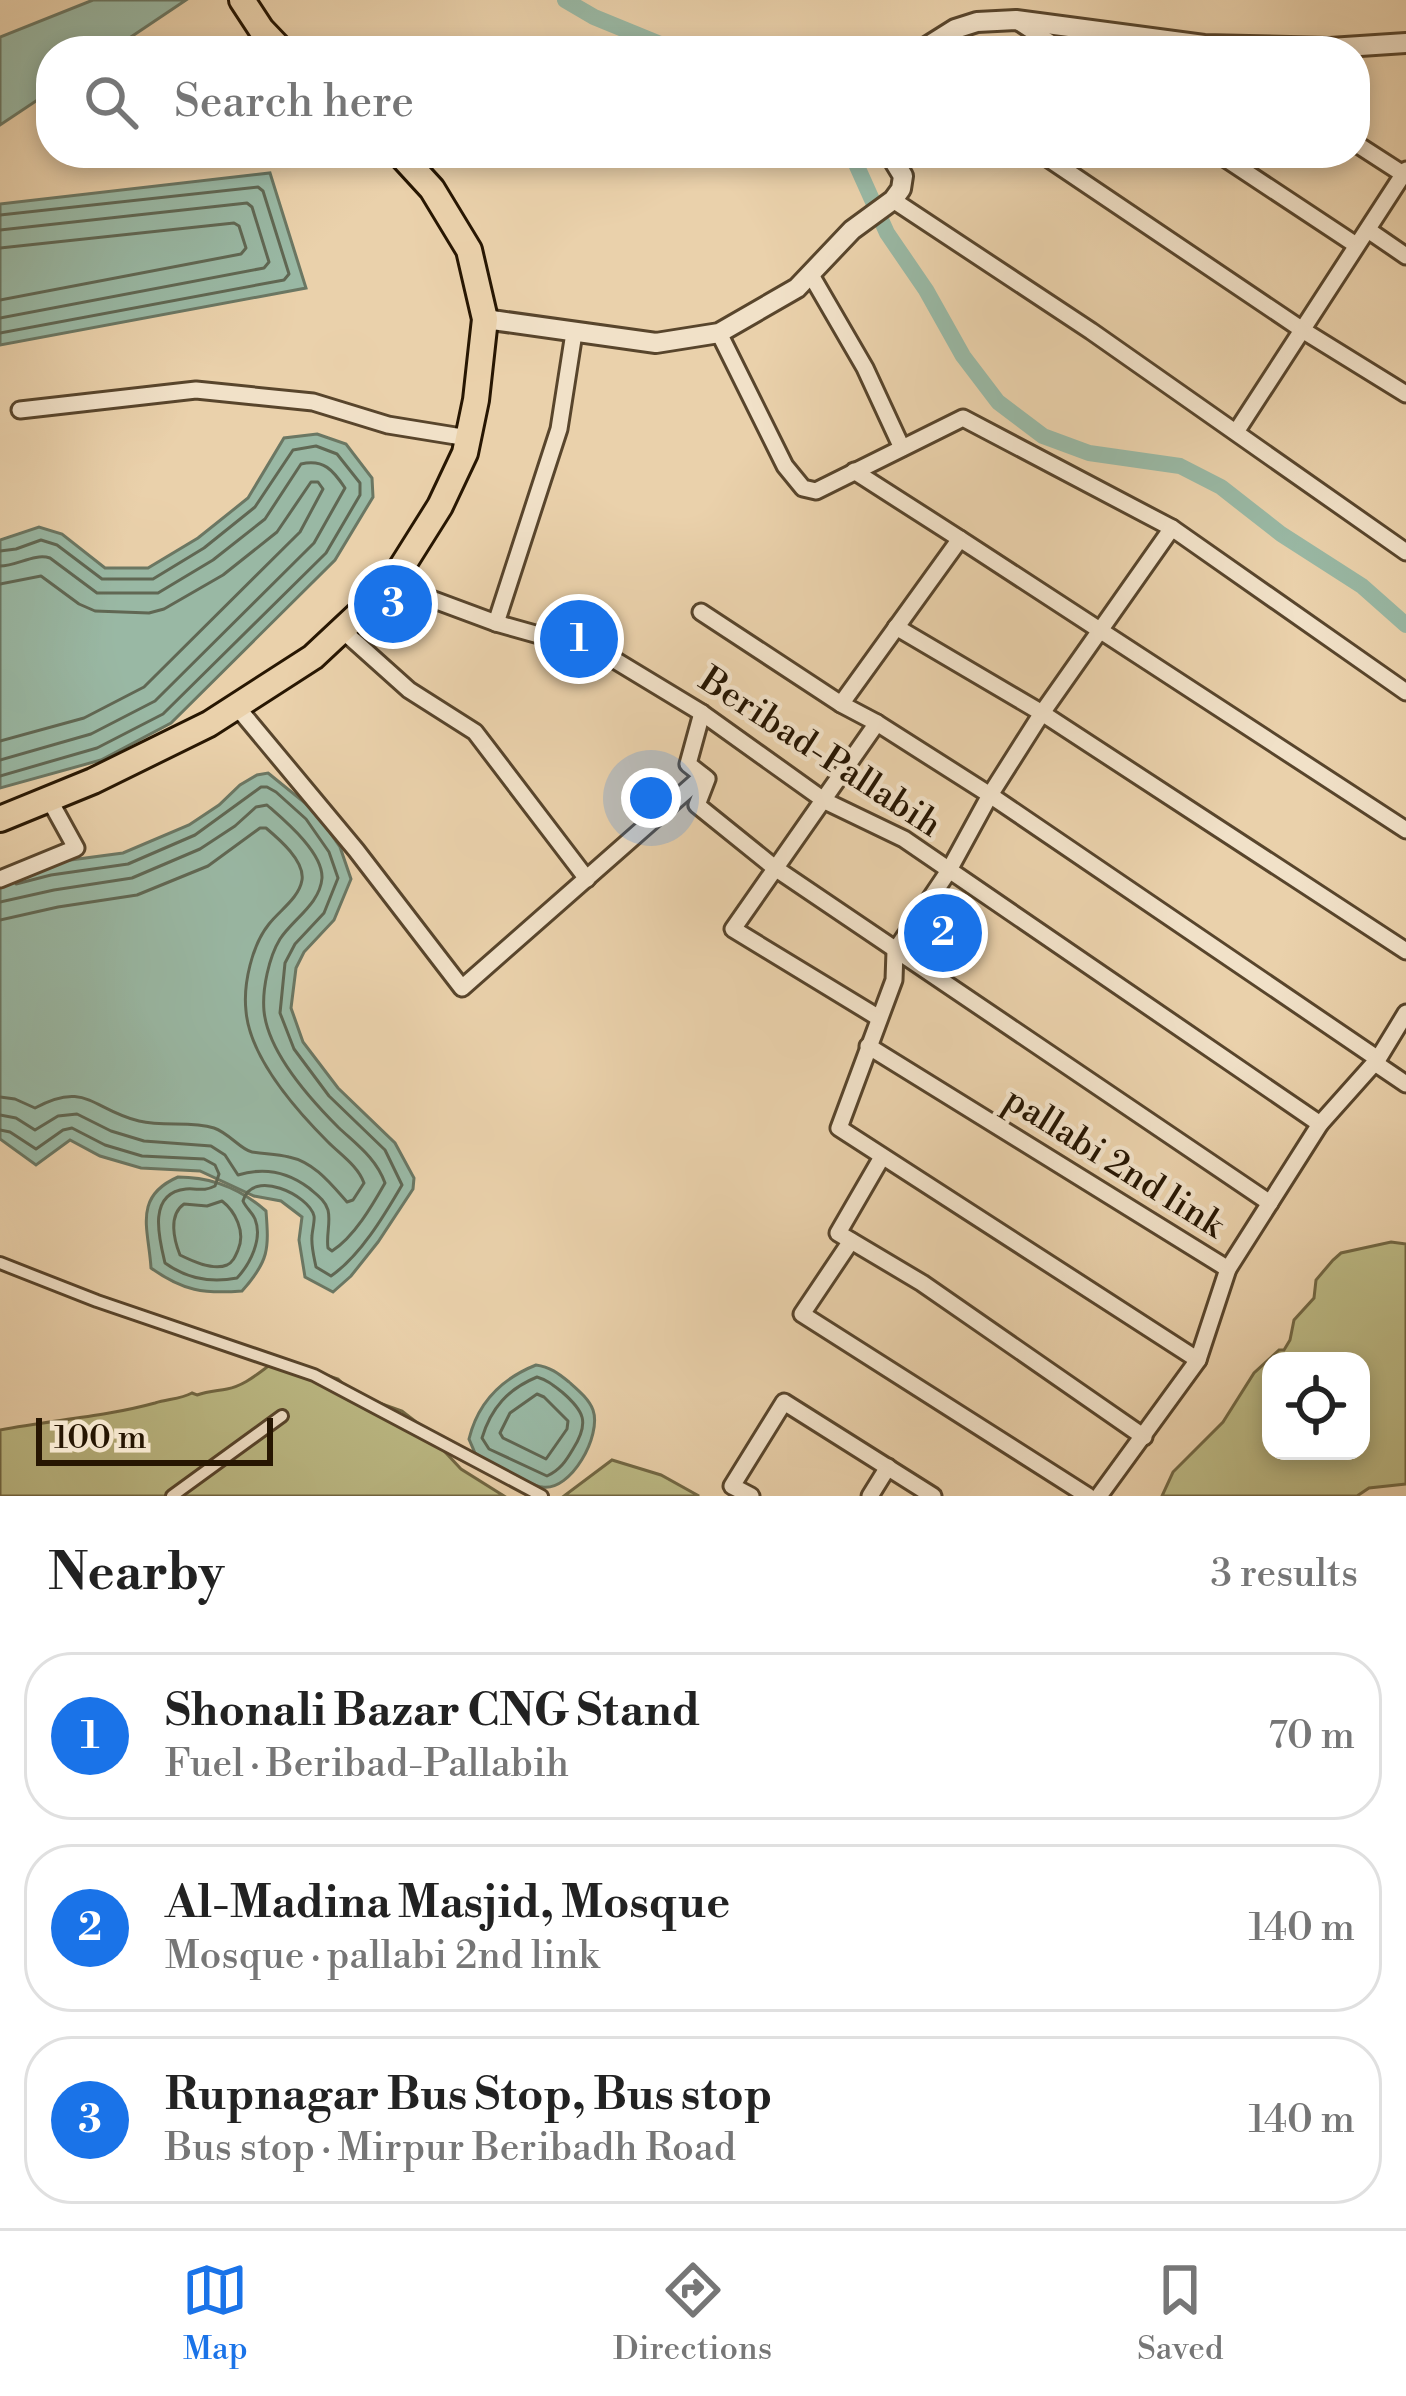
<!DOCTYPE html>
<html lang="en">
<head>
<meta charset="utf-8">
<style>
  :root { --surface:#fff; --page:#f6f6f6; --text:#222; --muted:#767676; --line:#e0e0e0; --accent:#1a73e8 }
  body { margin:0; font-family:"Libre Bodoni",serif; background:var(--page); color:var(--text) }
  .controls { position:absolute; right:36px; bottom:36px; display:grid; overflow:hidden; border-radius:24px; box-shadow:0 6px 18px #0003 }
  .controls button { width:108px; height:108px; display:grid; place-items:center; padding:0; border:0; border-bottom:3px solid var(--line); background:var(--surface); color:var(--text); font:60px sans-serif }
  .scale { position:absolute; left:36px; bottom:30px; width:237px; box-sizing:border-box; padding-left:12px; border:6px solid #271602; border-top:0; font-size:33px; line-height:42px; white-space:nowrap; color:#271602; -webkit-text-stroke:9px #f1e1c8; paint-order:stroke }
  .you { position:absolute; left:651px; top:798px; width:42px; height:42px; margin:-30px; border:9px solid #fff; border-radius:50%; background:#1a73e8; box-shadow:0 0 0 18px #1a73e833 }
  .badge { display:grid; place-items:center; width:78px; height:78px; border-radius:50%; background:var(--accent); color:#fff; font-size:39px; font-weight:700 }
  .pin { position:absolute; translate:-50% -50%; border:6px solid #fff; box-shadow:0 3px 12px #0006 }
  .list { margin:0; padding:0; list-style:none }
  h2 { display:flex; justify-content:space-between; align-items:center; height:156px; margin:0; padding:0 48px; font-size:51px }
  h2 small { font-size:39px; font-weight:400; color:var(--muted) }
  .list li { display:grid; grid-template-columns:78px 1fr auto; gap:36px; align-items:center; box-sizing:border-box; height:168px; margin:0 24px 24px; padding:0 24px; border:3px solid var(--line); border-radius:48px }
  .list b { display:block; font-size:45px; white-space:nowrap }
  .list p { margin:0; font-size:39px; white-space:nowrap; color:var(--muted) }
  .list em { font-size:39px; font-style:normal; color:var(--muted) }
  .icon { flex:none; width:66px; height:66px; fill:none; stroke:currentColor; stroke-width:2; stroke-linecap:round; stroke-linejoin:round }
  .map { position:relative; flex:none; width:1406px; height:1496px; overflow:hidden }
  .search { position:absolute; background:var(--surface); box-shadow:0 6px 18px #0003; left:36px; right:36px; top:36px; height:132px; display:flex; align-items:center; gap:30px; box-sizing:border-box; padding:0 42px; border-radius:48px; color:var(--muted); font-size:45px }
  .sheet { height:732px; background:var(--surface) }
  nav { display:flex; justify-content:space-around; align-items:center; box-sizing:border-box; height:168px; border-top:3px solid var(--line); background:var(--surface); font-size:33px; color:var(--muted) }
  nav a { display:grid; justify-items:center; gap:6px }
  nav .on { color:var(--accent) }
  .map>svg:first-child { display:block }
  .green { fill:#bcba85; stroke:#726844; stroke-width:3; fill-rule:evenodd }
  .water { fill:#99b8a4; stroke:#6b7763; stroke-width:3 }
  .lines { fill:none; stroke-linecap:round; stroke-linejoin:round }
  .shore { stroke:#606753; stroke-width:3 }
  .canal { stroke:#99b8a4; stroke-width:16 }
  .pedestrian-casing { stroke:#58452c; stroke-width:16 }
  .minor-casing { stroke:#58452c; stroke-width:21 }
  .tertiary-casing { stroke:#58452c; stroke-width:24 }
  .trunk-casing { stroke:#271602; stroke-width:30 }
  .pedestrian { stroke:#f1e1c8; stroke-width:10 }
  .minor { stroke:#f1e1c8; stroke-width:15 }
  .tertiary { stroke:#f1e1c8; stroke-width:18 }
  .trunk { stroke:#ead1ab; stroke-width:24 }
  .labels { text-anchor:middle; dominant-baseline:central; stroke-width:9; stroke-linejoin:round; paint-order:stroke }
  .street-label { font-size:36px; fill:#271602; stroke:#f1e1c8 }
</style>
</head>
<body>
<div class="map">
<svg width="1406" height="1496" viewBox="0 0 1406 1496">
  <rect width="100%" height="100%" fill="#ead1ab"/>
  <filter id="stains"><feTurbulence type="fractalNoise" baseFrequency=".00167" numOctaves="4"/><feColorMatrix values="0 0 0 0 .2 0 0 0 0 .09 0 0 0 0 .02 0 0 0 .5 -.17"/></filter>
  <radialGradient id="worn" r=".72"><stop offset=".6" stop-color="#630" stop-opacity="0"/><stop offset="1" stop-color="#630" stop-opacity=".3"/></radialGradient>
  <g class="green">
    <path d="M1391,1242L1406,1244V1484L1369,1488L1357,1496H1162L1173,1472L1223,1422L1254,1373L1279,1350H1284L1290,1340L1294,1320L1314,1298L1316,1280L1333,1260L1341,1253ZM1271,1361H1361V1451H1271Z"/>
    <path d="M279,1359L338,1379L354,1394L402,1411L419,1424L461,1469L504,1496H0V1430C52,1420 104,1417 155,1403C168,1399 181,1399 192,1393L197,1395C208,1391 216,1391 227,1389C248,1385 262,1369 279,1359Z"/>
    <path d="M612,1460L661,1475L699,1496H564Z"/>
  </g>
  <g class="water">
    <path d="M93,0H186L110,51H51V91L0,125V37Z"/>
    <path d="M270,173L306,288L0,345V204Z"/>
    <path d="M317,434L346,444L372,478L373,497L335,560L171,723L101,760L0,788V540L39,527L62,534L105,568H148L198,538L248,498L284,438Z"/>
    <path d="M268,773L315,811L340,847L351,879L334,920L304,952L296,968L291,1008L303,1042L338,1088L395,1143L414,1178L413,1189L378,1242L351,1276L333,1292L305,1277L299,1240L302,1217L281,1201L254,1196L200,1171L141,1168L100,1156L70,1140L36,1165L0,1139V876L48,863L123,853L189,825L219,805L240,785L257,775Z"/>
    <path d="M178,1177C211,1177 241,1189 266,1211C269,1249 269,1261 242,1291C204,1294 183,1291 151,1268C149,1230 132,1197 178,1177Z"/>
    <path d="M536,1365C550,1367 558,1373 569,1382C578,1390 589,1399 593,1410C602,1435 571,1492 542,1487C531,1486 497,1465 483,1459L475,1453L469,1439C478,1402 501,1379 536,1365Z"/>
  </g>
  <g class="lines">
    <g class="shore">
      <path d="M0,215L258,187L263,191L289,274L284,280L0,333"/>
      <path d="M0,230L247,203L252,207L269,262L264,268L0,318"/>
      <path d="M0,248L234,223L239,226L246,248L241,254L0,300"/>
      <path d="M0,551L16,549L41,540L57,545L102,579H153L204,548L255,507L293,450L316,446L337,454L360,483V495L326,553L163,714L97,748L0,776"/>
      <path d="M0,566C17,566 34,553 50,558L97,593H158L213,560L265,519L301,464C324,459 333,470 345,488L314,543L155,701L91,734L0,760"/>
      <path d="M0,584L41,576L79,604L95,611L149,613L164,609L223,575L277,532L311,482H318L323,489L300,532L144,687L84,718L0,741"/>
      <path d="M0,902L54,890L132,878L200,849L235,826L256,807L267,805C284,820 323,852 322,878C320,904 293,919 280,939C269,957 262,989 264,1011C268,1052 310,1099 338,1127C357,1145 376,1158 385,1183C372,1206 354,1237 332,1251L328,1248C326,1235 331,1222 328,1210C325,1200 317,1195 309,1188C288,1172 264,1167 238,1175L225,1155L211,1146L144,1141L111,1131L77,1114L58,1116L35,1130L16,1118L0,1115"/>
      <path d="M0,920L58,907L137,895L208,866L260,828H266C279,839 305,861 302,880C299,898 280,910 269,924C252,945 243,984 246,1011C250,1059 296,1110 328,1142C341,1155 358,1166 364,1183L353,1200L347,1202C331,1184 314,1162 289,1157C277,1154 264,1154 252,1152C241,1150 229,1133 214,1128C190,1121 164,1127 139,1121C93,1110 86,1080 35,1108L15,1099L0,1097"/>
      <path d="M0,1130L10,1132L36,1149L63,1130L72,1128L105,1145L142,1156L204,1159L215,1165L219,1174L215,1186C203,1192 198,1188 186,1189C147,1193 159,1238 165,1263C187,1279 211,1283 237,1278C250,1264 263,1239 255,1219C252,1212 246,1208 243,1201C252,1168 309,1195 314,1216C315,1220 312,1232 312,1236C311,1246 314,1257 316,1267L331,1276C360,1256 384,1216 402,1185L385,1150L329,1096L294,1049L280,1013L285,963L295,944L324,913L338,878L329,852L306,819L276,792L267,787H261L195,835L128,864L51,875L16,884"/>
      <path d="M222,1201C235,1211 246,1232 238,1250C235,1257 233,1262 227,1265C213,1271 192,1261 180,1255C174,1240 168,1215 184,1204L207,1206Z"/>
      <path d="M537,1377C547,1380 553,1385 562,1392C584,1411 590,1422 573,1449C566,1461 560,1470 547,1476L489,1449L482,1438C491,1408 508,1389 537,1377Z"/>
      <path d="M537,1394L544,1397L568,1421L567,1429L546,1459L503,1438L500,1433L510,1413Z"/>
    </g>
    <g class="canal">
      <path d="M565,0L594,17L677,51"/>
      <path d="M848,153L856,164L887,233L926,290L963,356L998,402L1043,436L1089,453L1180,466L1221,487L1281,534L1362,586L1406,625"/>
    </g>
    <g class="pedestrian-casing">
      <g id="pedestrian">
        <path d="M0,1263L97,1301L314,1375L542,1496"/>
        <path d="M172,1496L282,1416"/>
      </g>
    </g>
    <g class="minor-casing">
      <g id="minor">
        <path d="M1020,23L1063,51"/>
        <path d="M1355,143L1406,176"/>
        <path d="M1040,153L1304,331L1406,394"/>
        <path d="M1217,153L1356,245"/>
        <path d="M893,200L1091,331L1406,552"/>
        <path d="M1368,230L1406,256"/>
        <path d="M811,275L865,368L902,448"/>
        <path d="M719,333L785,466L803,488L816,491L963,418L1172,528L1406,692"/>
        <path d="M20,410L196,390L313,402L388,425L468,438"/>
        <path d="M1236,432L1406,170"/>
        <path d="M854,471L960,539"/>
        <path d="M1172,528L1042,713L990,795L948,872L895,951L894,980L839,1128L1198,1360"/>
        <path d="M391,584L496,623L603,653L702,713L825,801L904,839L1320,1124"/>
        <path d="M701,612L841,704L877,723L990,795L1378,1059"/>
        <path d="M496,623L559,429L574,333"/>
        <path d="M896,627L1042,713L1406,951"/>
        <path d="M342,630L409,690L475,732L587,879"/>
        <path d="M841,704L960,539L1406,830"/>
        <path d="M237,707L356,850L462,988L703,776"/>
        <path d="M702,713L688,764L707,779L697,805L775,868L1270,1203"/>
        <path d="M877,723L733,929L879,1018"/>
        <path d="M0,879L76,848L49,799"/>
        <path d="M868,1046L1228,1269"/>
        <path d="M1375,1063L1406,1084"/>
        <path d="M882,1157L838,1233L922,1283L1144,1437"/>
        <path d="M851,1241L802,1314L1088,1496"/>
        <path d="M751,1496L732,1486L784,1402L933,1496"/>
        <path d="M870,1496L888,1467"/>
        <path d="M1099,1496L1198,1360L1228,1269L1320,1124L1378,1059L1406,1013"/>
      </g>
    </g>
    <g class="tertiary-casing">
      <g id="tertiary">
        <path d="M920,51L955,29L977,22L1016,20L1204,45L1330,48L1406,43"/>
        <path d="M485,319L656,343L719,333L797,288L852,230L893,200L901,189L903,176L889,153"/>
      </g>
    </g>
    <g class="trunk-casing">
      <g id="trunk">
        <path d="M242,0L261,29L282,51"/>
        <path d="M0,819L93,781L209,724L313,657L391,584L440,506L465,453L476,400L485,319L469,250L432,189L399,153"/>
      </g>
    </g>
    <use href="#pedestrian" class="pedestrian"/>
    <use href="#minor" class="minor"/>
    <use href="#tertiary" class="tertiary"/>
    <use href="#trunk" class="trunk"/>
  </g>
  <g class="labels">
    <g class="street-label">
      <text transform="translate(820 753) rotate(33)">Beribad-Pallabih</text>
      <text transform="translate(1114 1163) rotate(32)">pallabi 2nd link</text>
    </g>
  </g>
  <rect width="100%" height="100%" filter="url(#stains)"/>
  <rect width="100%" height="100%" fill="url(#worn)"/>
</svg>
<div class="controls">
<button><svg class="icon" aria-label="locate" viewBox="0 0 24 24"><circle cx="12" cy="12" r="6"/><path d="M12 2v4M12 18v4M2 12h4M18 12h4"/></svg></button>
</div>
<div class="scale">100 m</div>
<div class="you"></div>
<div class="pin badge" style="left:579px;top:639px">1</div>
<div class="pin badge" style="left:943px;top:933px">2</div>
<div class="pin badge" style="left:393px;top:604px">3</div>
<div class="search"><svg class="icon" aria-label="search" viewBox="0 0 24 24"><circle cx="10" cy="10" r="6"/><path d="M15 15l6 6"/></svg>Search here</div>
</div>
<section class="sheet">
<h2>Nearby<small>3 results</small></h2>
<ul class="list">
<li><span class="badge">1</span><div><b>Shonali Bazar CNG Stand</b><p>Fuel · Beribad-Pallabih</p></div><em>70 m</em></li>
<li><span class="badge">2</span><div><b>Al-Madina Masjid, Mosque</b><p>Mosque · pallabi 2nd link</p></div><em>140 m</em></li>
<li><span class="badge">3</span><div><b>Rupnagar Bus Stop, Bus stop</b><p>Bus stop · Mirpur Beribadh Road</p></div><em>140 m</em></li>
</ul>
</section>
<nav>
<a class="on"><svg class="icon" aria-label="map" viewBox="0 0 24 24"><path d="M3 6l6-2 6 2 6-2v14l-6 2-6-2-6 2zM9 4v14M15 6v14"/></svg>Map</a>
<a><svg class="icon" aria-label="directions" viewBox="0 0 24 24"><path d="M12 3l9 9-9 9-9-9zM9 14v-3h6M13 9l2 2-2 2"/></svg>Directions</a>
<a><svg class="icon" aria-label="saved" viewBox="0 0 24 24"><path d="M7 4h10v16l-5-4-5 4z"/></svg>Saved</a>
</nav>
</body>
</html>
